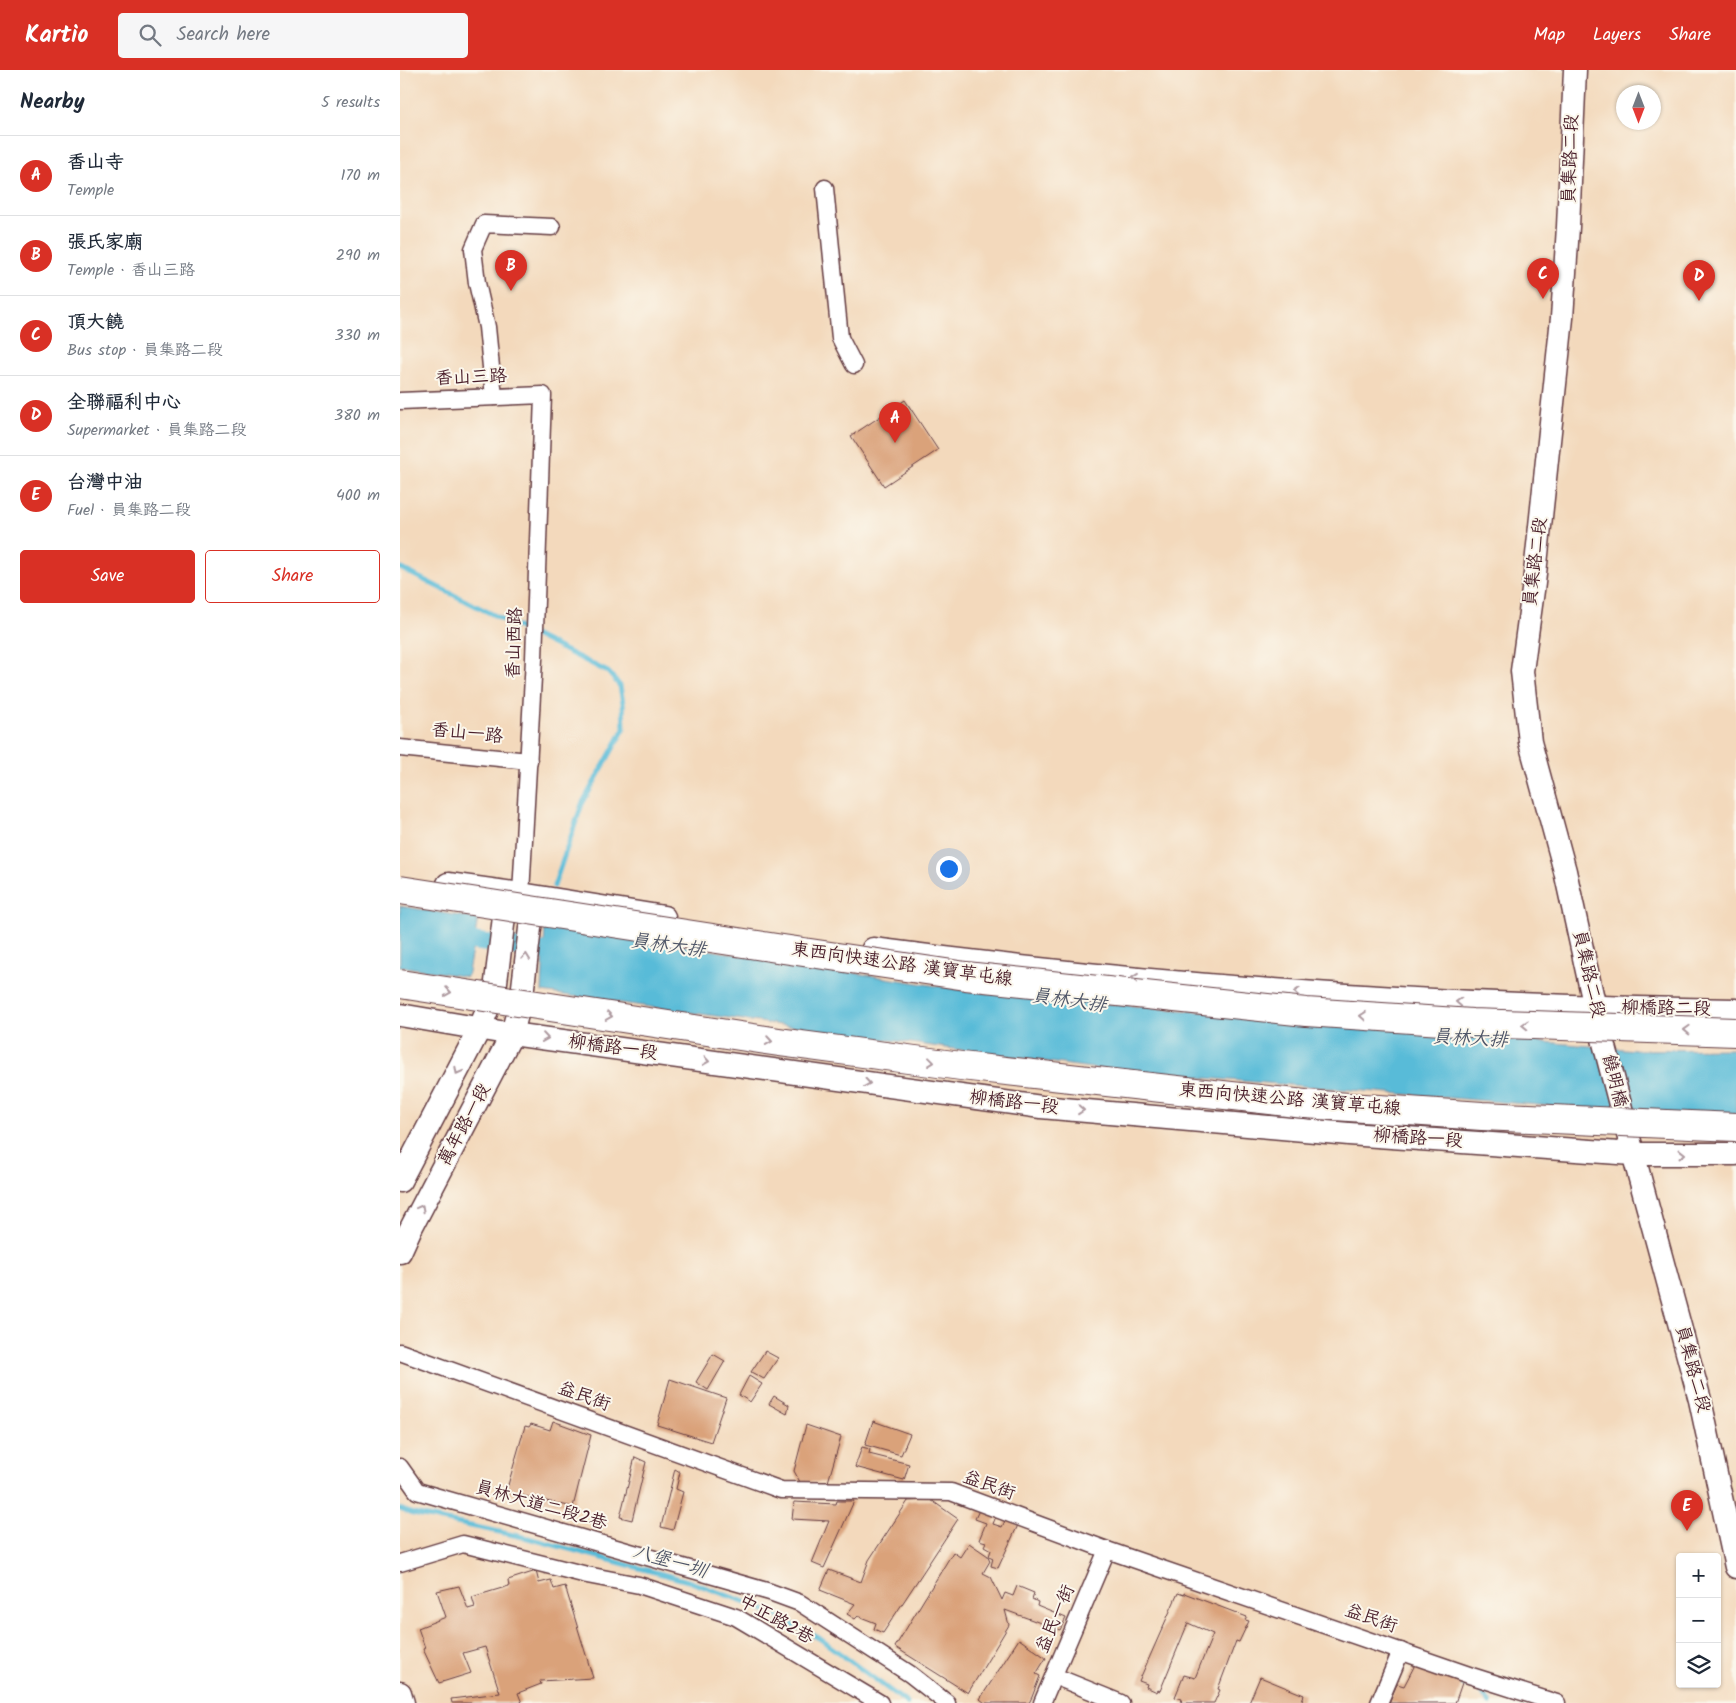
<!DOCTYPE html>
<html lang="en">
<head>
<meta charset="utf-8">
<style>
  :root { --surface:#fff; --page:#f6f6f7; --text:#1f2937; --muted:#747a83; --line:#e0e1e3; --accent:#d93025 }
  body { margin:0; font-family:Kalam,"LXGW WenKai TC",sans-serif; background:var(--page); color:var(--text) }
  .controls { position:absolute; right:15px; bottom:15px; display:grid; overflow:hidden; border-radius:5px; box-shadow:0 1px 4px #0004 }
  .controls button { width:45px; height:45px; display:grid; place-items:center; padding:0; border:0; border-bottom:1px solid var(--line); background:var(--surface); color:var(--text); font:25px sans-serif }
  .compass { position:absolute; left:1216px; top:15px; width:45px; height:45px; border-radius:50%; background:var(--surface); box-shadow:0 1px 4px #0004; rotate:180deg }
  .you { position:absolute; left:548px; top:798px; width:18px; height:18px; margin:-12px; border:4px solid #fff; border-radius:50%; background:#1a73e8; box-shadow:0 0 0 8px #1a73e833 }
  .badge { display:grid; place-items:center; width:32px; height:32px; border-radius:50%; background:var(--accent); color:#fff; font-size:16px; font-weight:700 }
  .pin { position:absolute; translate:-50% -41px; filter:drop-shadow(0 1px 2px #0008) }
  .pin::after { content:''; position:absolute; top:26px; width:18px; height:15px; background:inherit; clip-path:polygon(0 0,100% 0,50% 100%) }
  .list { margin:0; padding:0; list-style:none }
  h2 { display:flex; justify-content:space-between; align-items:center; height:65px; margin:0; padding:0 20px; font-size:21px }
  h2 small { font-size:16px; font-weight:400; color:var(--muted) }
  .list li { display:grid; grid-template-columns:32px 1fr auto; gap:15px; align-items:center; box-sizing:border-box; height:80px; padding:0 20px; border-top:1px solid var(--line) }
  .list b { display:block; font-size:19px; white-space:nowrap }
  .list p { margin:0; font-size:16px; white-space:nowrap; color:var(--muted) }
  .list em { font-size:16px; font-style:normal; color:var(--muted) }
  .actions { display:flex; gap:10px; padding:15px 20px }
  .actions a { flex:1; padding:11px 0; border:1px solid var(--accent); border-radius:5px; text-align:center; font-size:18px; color:var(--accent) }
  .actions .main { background:var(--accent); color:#fff }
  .icon { flex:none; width:28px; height:28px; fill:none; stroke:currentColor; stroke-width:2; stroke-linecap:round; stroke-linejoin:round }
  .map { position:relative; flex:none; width:1336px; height:1633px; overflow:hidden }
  header { display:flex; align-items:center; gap:30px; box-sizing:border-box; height:70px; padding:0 25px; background:var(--accent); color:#fff }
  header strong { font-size:24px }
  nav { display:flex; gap:28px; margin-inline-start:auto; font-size:18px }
  .search { width:350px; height:45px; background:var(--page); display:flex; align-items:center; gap:12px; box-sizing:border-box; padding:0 18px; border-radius:5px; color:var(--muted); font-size:19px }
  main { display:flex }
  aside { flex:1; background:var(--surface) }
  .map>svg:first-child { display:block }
  .water { fill:#59bbd8; stroke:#526d82 }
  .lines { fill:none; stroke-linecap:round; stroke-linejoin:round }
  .stream { stroke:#59bbd8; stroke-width:5 }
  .canal { stroke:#59bbd8; stroke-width:18 }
  .building { fill:#daa27a }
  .street-casing { stroke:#633b41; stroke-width:19 }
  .secondary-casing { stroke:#633b41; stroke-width:25 }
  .street { stroke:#fff; stroke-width:16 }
  .secondary { stroke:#fff; stroke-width:22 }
  .highway-bridge-casing { stroke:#633b41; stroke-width:30; stroke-linecap:butt }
  .highway-bridge { stroke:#fff; stroke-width:28 }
  .oneway { stroke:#ae9aa0 }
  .labels { text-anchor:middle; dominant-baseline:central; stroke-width:4; stroke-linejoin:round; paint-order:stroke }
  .street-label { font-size:18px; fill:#4a1f2b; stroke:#fbf7ec }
  .water-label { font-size:19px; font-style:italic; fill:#4f5668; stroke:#fbf7ec }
</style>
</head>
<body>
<header>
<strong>Kartio</strong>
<div class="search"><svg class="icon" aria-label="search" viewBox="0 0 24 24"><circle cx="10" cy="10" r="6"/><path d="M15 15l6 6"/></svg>Search here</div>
<nav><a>Map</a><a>Layers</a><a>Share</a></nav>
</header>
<main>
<aside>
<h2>Nearby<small>5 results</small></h2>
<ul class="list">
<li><span class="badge">A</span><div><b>香山寺</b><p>Temple</p></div><em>170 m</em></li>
<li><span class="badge">B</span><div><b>張氏家廟</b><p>Temple · 香山三路</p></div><em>290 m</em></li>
<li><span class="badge">C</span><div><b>頂大饒</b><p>Bus stop · 員集路二段</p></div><em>330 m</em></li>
<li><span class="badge">D</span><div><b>全聯福利中心</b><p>Supermarket · 員集路二段</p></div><em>380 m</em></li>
<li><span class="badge">E</span><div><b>台灣中油</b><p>Fuel · 員集路二段</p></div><em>400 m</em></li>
</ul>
<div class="actions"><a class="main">Save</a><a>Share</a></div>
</aside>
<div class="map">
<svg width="1336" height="1633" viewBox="0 0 1336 1633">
  <rect width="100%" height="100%" fill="#fbf7ec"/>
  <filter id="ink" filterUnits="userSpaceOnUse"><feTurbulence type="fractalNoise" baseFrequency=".02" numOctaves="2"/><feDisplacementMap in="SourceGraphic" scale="10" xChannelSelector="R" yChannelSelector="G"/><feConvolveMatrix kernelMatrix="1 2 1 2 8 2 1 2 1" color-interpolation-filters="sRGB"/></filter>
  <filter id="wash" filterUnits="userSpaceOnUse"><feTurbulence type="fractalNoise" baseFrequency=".0096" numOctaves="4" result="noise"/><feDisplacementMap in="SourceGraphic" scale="20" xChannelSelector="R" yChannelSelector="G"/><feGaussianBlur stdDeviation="1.12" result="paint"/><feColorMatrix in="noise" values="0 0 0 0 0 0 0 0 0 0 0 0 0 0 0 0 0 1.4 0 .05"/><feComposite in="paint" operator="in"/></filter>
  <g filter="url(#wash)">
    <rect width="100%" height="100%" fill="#f3d9bc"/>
    <g class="water">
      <path d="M0,836L78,849L67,907L0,896Z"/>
      <path d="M145,854L575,922L1235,980L1336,979V1047H1286L706,1000L142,922Z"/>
    </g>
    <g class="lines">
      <g class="stream">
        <path d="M0,498L208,602L220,616L223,633L224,659L182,734L154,816"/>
        <path d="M0,1439L13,1444L128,1468L288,1511L359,1537L419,1568L507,1633"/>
        <path d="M1057,1612L1079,1620L1090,1633"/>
      </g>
      <path class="canal" d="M50,868L168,884"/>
    </g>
    <g id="blocks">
      <g class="building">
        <path d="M505,330L538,380L484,416L451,366Z"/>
        <path d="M365,1281L378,1288L364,1309L351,1302Z"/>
        <path d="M313,1284L325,1291L308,1320L296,1312Z"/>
        <path d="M349,1306L362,1314L350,1332L339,1325Z"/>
        <path d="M270,1309L326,1328L311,1372L257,1355Z"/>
        <path d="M374,1326L389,1335L387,1344L369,1334Z"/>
        <path d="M153,1351L191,1365L173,1437L106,1422L125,1356L129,1357L131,1354L150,1360Z"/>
        <path d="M473,1351L510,1364L501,1385L465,1375Z"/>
        <path d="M406,1355L441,1367L428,1412H400L394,1401Z"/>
        <path d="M462,1377L470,1379L469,1384L509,1394L504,1410L455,1397Z"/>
        <path d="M235,1387L246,1392L232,1450L220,1447Z"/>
        <path d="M275,1399L280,1402L276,1419L283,1422L273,1460L261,1457Z"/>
        <path d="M531,1430L558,1449L483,1563L474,1559L476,1553L458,1546L455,1549L447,1544L455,1534L420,1520L429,1500L461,1512L469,1490L508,1431Z"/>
        <path d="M437,1431H454L424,1498L412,1493L429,1451L392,1449L394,1432L436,1434Z"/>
        <path d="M579,1440L596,1446L593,1454L602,1457L606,1449L618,1455L598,1498L591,1496L593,1488L589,1486L591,1480L584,1476L586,1472L579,1470L586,1453L575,1449Z"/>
        <path d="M569,1473L588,1486L590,1491L583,1503L591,1507L602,1530L605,1523L613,1526L617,1516L634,1523L632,1529L638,1532L637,1536L666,1548L660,1560L605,1540L609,1555L568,1623L495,1577L553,1482L560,1487Z"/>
        <path d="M136,1501L139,1513L151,1510L154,1519L165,1516L193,1608L140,1611L141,1614L118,1623L122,1633H52L51,1629L100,1623L85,1577L63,1583L71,1603L39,1613L23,1579L25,1578L18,1558L46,1547L37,1521L59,1516L68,1539L75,1537L72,1527L109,1516L108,1510Z"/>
        <path d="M778,1523L784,1525V1523L847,1547L845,1550L849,1551L839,1572L836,1571L818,1619L820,1620L814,1633H782L781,1632L782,1629L775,1627L784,1605L795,1608L813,1564L788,1553L760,1621L758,1620L757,1622L746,1617L747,1614L739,1611Z"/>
        <path d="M619,1569L646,1588L636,1604L640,1606L632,1627L629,1633H585L580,1629Z"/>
        <path d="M1016,1593L1063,1610L1055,1633H989L997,1614L1004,1616Z"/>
        <path d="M860,1607L904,1625L901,1633H849Z"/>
      </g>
    </g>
  </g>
  <g filter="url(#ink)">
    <use href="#blocks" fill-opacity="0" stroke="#633b41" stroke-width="1"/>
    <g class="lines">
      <g class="street-casing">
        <g id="street">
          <path d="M425,118L440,268L454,295"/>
          <path d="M94,327L87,257L77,213L73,179L84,154L152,157"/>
          <path d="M0,331L143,325L134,589L121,824"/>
          <path d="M0,678L129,691"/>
          <path d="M0,1282L381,1420L551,1422L707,1480L1072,1606L1157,1633"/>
          <path d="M0,1397L17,1421L370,1522L400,1533L510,1604L547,1633"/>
          <path d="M0,1493L63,1474L187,1505L239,1515L336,1547L480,1633"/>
          <path d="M654,1606L721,1633"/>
          <path d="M642,1633L707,1480"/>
          <path d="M979,1633L1001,1581"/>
        </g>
      </g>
      <g class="secondary-casing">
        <g id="secondary">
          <path d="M1175,0L1168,157L1162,248L1134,513L1122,601L1130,672L1165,801L1195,938L1223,1046L1300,1330L1336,1497"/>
          <path d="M48,814L121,824L264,847"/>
          <path d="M473,879C759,917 1048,936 1336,940"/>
          <path d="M0,945L112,964L641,1037L949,1064L1233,1084H1336"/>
          <path d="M0,1111L80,958L95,920L104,847L120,825"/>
          <path d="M0,1182L10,1160L112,964L122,925L131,850L122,826"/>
          <path d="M0,1623L3,1633"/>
        </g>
      </g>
      <use href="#street" class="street"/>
      <use href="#secondary" class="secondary"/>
      <g class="highway-bridge-casing">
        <g id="highway-bridge">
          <path d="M0,820L383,879L566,906L906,942L1072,953L1336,962"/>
          <path d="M0,914L379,972L561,996L905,1034L1082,1046L1336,1057"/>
        </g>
      </g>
      <use href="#highway-bridge" class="highway-bridge"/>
    </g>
    <defs><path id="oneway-chevron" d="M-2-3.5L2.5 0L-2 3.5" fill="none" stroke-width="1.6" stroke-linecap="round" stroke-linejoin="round" transform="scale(1.25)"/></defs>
    <g class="oneway">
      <use href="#oneway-chevron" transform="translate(126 887) rotate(-83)"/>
      <use href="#oneway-chevron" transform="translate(735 908) rotate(-174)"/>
      <use href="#oneway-chevron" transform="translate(48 922) rotate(9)"/>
      <use href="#oneway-chevron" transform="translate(897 922) rotate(-176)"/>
      <use href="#oneway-chevron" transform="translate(1059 932) rotate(-177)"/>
      <use href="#oneway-chevron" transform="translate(209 946) rotate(9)"/>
      <use href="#oneway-chevron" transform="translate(963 946) rotate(-176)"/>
      <use href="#oneway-chevron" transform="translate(1125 955) rotate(-178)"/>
      <use href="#oneway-chevron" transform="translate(1287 960) rotate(-178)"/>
      <use href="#oneway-chevron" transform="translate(145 968) rotate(8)"/>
      <use href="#oneway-chevron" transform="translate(369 971) rotate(9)"/>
      <use href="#oneway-chevron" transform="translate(306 991) rotate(8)"/>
      <use href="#oneway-chevron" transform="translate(531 992) rotate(7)"/>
      <use href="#oneway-chevron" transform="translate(58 1001) rotate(118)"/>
      <use href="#oneway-chevron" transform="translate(467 1013) rotate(8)"/>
      <use href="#oneway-chevron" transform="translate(681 1040) rotate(5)"/>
      <use href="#oneway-chevron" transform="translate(1282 1084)"/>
      <use href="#oneway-chevron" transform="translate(21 1138) rotate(-62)"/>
    </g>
  </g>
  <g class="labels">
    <g class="street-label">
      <text transform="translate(1171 89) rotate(-88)">員集路二段</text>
      <text transform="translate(71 308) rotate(-2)">香山三路</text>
      <text transform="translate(1136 492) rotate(-83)">員集路二段</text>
      <text transform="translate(115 573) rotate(-88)">香山西路</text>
      <text transform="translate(67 664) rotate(6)">香山一路</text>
      <text transform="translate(502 895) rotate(8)">東西向快速公路 漢寶草屯線</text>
      <text transform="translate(1188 904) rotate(77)">員集路二段</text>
      <text transform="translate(1266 939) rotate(1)">柳橋路二段</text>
      <text transform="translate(213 978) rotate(8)">柳橋路一段</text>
      <text transform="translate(1214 1011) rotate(76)">饒明橋</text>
      <text transform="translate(890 1030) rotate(5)">東西向快速公路 漢寶草屯線</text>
      <text transform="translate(614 1033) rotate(7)">柳橋路一段</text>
      <text transform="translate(65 1055) rotate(-62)">萬年路一段</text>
      <text transform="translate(1018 1069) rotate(4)">柳橋路一段</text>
      <text transform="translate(1292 1299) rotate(75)">員集路二段</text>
      <text transform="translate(184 1327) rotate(20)">益民街</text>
      <text transform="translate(589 1416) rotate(20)">益民街</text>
      <text transform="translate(141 1436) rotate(16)">員林大道二段2巷</text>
      <text transform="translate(656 1549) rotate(-67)">益民一街</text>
      <text transform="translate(971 1549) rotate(19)">益民街</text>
      <text transform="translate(376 1550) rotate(29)">中正路2巷</text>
    </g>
    <g class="water-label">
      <text transform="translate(268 876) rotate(8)">員林大排</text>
      <text transform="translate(669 931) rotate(8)">員林大排</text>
      <text transform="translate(1070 969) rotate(3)">員林大排</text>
      <text transform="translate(270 1492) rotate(16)">八堡一圳</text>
    </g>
  </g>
</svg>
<div class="controls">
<button>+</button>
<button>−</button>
<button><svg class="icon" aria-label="layers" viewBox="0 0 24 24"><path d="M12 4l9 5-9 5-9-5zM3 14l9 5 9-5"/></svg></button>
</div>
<svg class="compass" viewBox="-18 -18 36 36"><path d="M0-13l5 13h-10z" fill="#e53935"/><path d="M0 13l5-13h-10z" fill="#747a83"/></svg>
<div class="you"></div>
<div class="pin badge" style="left:495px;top:373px">A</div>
<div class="pin badge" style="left:111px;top:221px">B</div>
<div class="pin badge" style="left:1143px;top:229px">C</div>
<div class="pin badge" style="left:1299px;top:231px">D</div>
<div class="pin badge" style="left:1287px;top:1461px">E</div>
</div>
</main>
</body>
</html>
